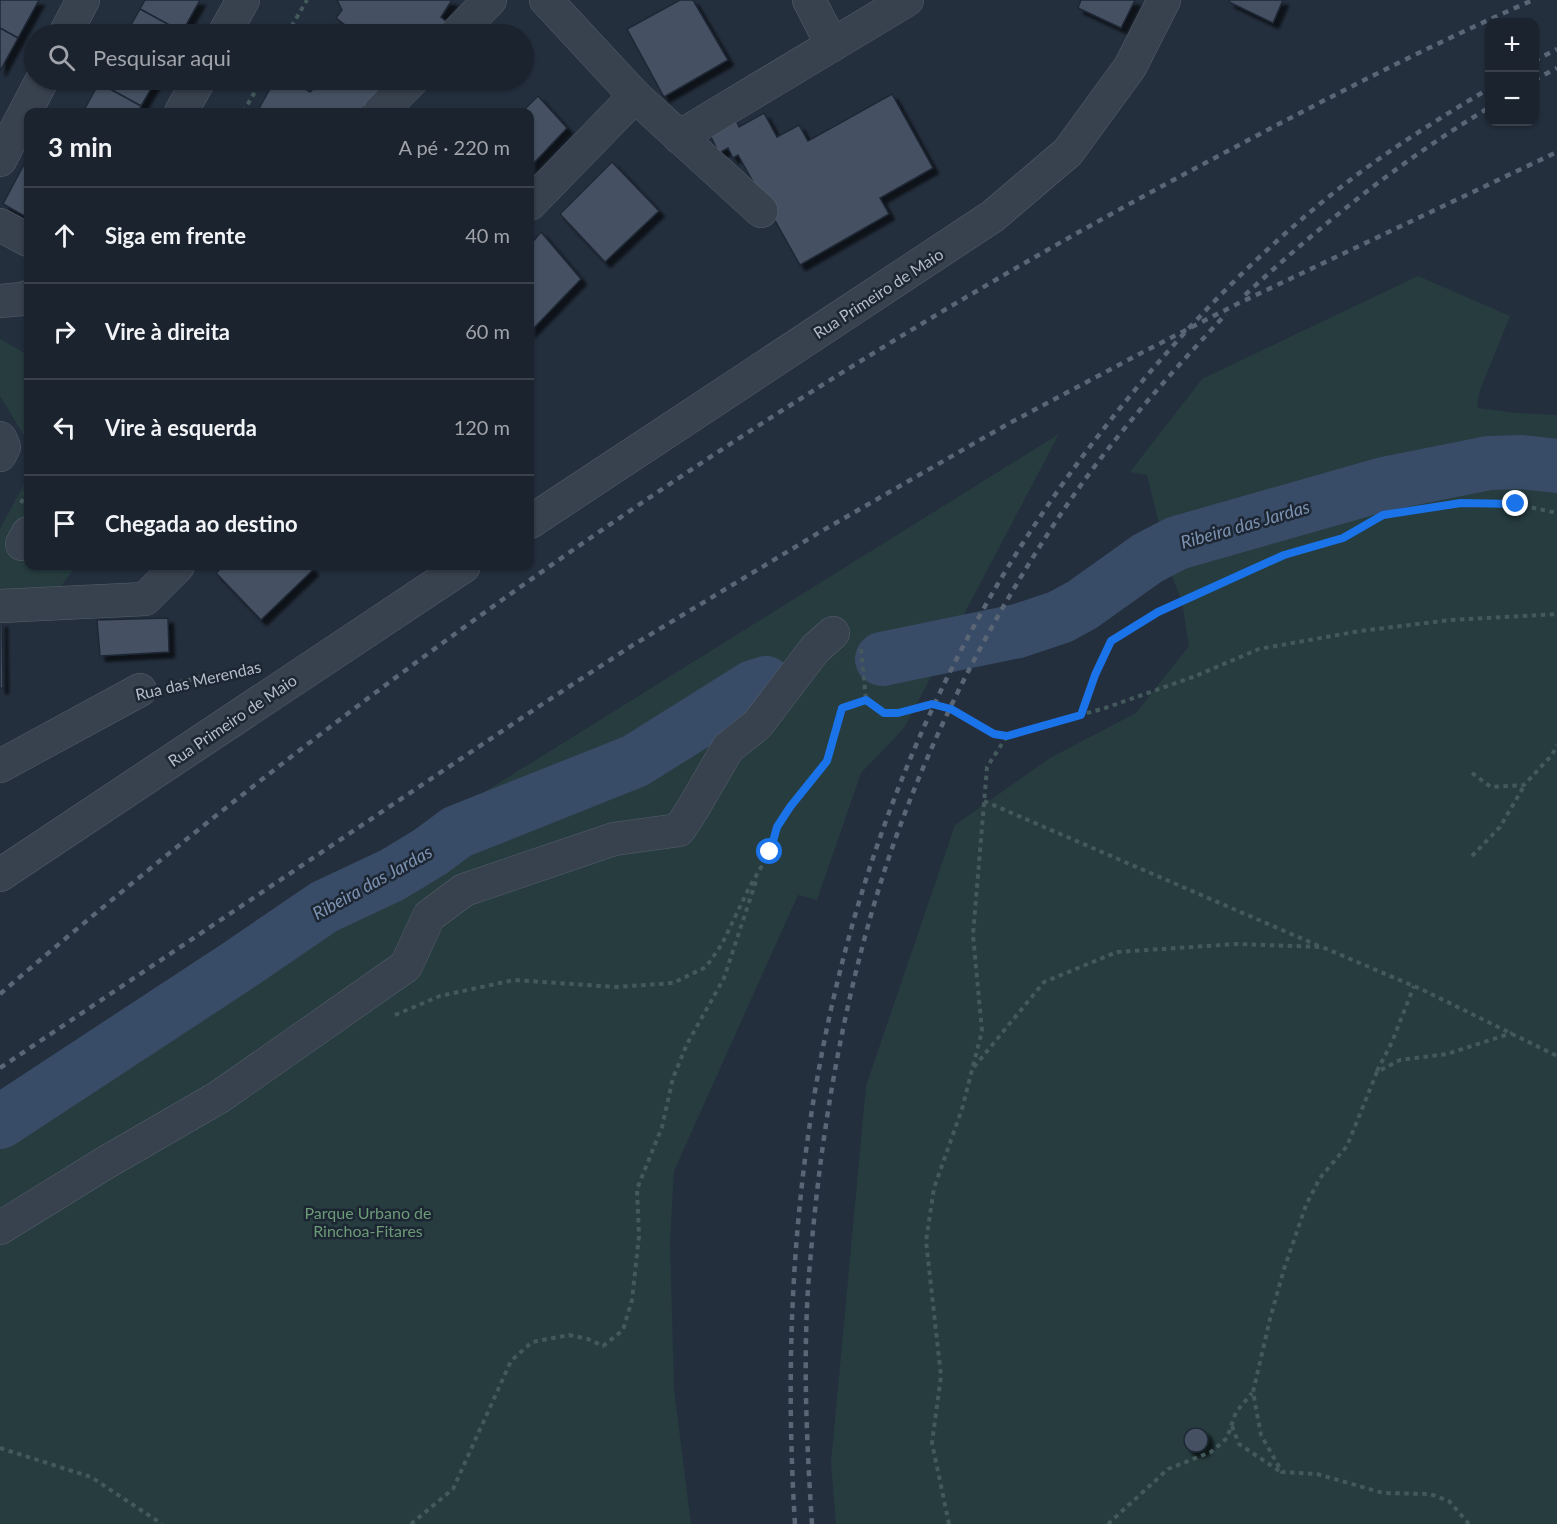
<!DOCTYPE html>
<html lang="pt">
<head>
<meta charset="utf-8">
<style>
  :root { --surface:#1b232e; --page:#282f3a; --text:#f1f3f6; --muted:#a0a4aa; --line:#39404a }
  body { margin:0; font-family:Lato,sans-serif; background:var(--page); color:var(--text) }
  .controls { position:absolute; right:18px; top:18px; display:grid; overflow:hidden; border-radius:12px; box-shadow:0 2px 4px #0004 }
  .controls button { width:54px; height:54px; display:grid; place-items:center; padding:0; border:0; border-bottom:2px solid var(--line); background:var(--surface); color:var(--text); font:30px sans-serif }
  .stop { position:absolute; width:18px; height:18px; margin:-14px; border:4px solid #1a73e8; border-radius:50%; background:#fff }
  .stop.end { background:#1a73e8; border-color:#fff; box-shadow:0 2px 6px #0008 }
  .list { margin:0; padding:0; list-style:none }
  h2 { display:flex; justify-content:space-between; align-items:center; height:78px; margin:0; padding:0 24px; font-size:26px }
  h2 small { font-size:20px; font-weight:400; color:var(--muted) }
  .list li { display:grid; grid-template-columns:39px 1fr auto; gap:18px; align-items:center; box-sizing:border-box; height:96px; padding:0 24px; border-top:2px solid var(--line) }
  .list b { display:block; font-size:22px; white-space:nowrap }
  .list em { font-size:20px; font-style:normal; color:var(--muted) }
  .icon { flex:none; width:33px; height:33px; fill:none; stroke:currentColor; stroke-width:2; stroke-linecap:round; stroke-linejoin:round }
  .map { position:relative; flex:none; width:1557px; height:1524px; overflow:hidden }
  .search { position:absolute; background:var(--surface); box-shadow:0 2px 4px #0004; left:24px; top:24px; width:510px; height:66px; display:flex; align-items:center; gap:15px; box-sizing:border-box; padding:0 21px; border-radius:33px; color:var(--muted); font-size:22px }
  .panel { position:absolute; background:var(--surface); box-shadow:0 2px 4px #0004; left:24px; top:108px; width:510px; height:462px; border-radius:12px }
  .map>svg:first-child { display:block }
  .green { fill:#263c3f }
  .lines { fill:none; stroke-linecap:round; stroke-linejoin:round }
  .river { stroke:#394c67; stroke-width:54 }
  .building { fill:#455162; stroke:#1f2835; stroke-width:1.5; filter:url(#shadow) }
  .minor-casing { stroke:#565f6c; stroke-width:34 }
  .path { stroke:#44595c; stroke-width:4; stroke-dasharray:4.5 4.5; stroke-linecap:butt }
  .minor { stroke:#38414e; stroke-width:33 }
  .rail { stroke:#5a6575; stroke-width:4.5; stroke-dasharray:6 6; stroke-linecap:butt }
  .route { stroke:#1a73e8; stroke-width:8 }
  .labels { text-anchor:middle; dominant-baseline:central; stroke-width:5; stroke-linejoin:round; paint-order:stroke }
  .street-label { font-size:16px; fill:#b4bcc9; stroke:#1d2633 }
  .park-label { font-size:16px; fill:#6b9a76; stroke:#1d2633 }
  .water-label { font-size:18px; font-style:italic; fill:#7c92b1; stroke:#1d2633 }
</style>
</head>
<body>
<div class="map">
<svg width="1557" height="1524" viewBox="0 0 1557 1524">
  <defs>
    <filter id="shadow"><feDropShadow dx="5.5" dy="5.5" stdDeviation="1.5" flood-color="#0009"/></filter>
  </defs>
  <rect width="100%" height="100%" fill="#242f3e"/>
  <g class="green">
    <path d="M1418,276L1510,316L1479,393L1477,408L1518,413L1557,415V1524H836L831,1463L866,1086L955,825L1050,758L1136,713L1189,646L1182,602L1172,576L1147,475L1130,472L1202,379Z"/>
    <path d="M0,339L28,355V442L0,396Z"/>
    <path d="M1059,434L904,728L861,773L817,900L798,895L674,1171L670,1242L674,1389L691,1524H0V1097L295,910Z"/>
    <path d="M28,477V566H76L56,593L0,595V529Z"/>
  </g>
  <g class="lines">
    <g class="river">
      <path d="M882,659L1018,631L1060,617L1082,605L1148,558L1177,543L1384,484L1489,463L1522,462L1557,466"/>
      <path d="M0,1122L236,967L324,907L392,875L430,852L457,832L635,761L753,687L766,683"/>
    </g>
  </g>
  <g class="building">
    <path d="M0,0H39L18,38L0,28Z"/>
    <path d="M145,0H200L182,32L140,9Z"/>
    <path d="M337,0H452L441,17L448,23L436,34H375L362,28L360,34H357L336,18L342,10Z"/>
    <path d="M680,0H693L728,60L664,97L627,29Z"/>
    <path d="M1081,0H1135L1121,28L1078,8Z"/>
    <path d="M1230,0H1283L1273,23L1229,2Z"/>
    <path d="M140,9L182,32L181,34H126Z"/>
    <path d="M0,28L18,38L0,71Z"/>
    <path d="M101,80H156L141,106L99,83Z"/>
    <path d="M275,80L283,86L285,80H293L310,92L322,80H392L359,112H257Z"/>
    <path d="M99,83L141,106L138,112H83Z"/>
    <path d="M892,94L933,168L880,198L889,214L800,265L738,155L733,158L728,148L719,153L710,135L736,120L739,127L764,113L777,137L799,125L808,141Z"/>
    <path d="M538,96L567,128L530,167V112H522Z"/>
    <path d="M28,157V218L3,204Z"/>
    <path d="M612,162L659,211L605,262L560,214Z"/>
    <path d="M541,232L581,279L530,332V245Z"/>
    <path d="M223,566H310L313,570L261,620L216,573Z"/>
    <path d="M168,618L169,652L100,656L97,620Z"/>
    <path d="M0,622H2L3,688H0Z"/>
    <circle cx="1196" cy="1440" r="12"/>
  </g>
  <g class="lines">
    <g class="minor-casing">
      <g id="minor">
        <path d="M809,0L832,45"/>
        <path d="M65,34L83,0"/>
        <path d="M224,34L243,0"/>
        <path d="M456,34L490,0"/>
        <path d="M635,96L761,211"/>
        <path d="M181,112L199,80"/>
        <path d="M380,112L412,80"/>
        <path d="M679,137L907,0"/>
        <path d="M0,160L42,80"/>
        <path d="M530,204L635,96L546,0"/>
        <path d="M0,225L28,240"/>
        <path d="M0,301L22,299L28,297"/>
        <path d="M0,438L4,447L0,455"/>
        <path d="M530,522L993,216L1068,152L1130,67L1164,0"/>
        <path d="M22,544L28,533"/>
        <path d="M0,606L145,599L178,566"/>
        <path d="M0,766L140,690"/>
        <path d="M0,875L464,566"/>
        <path d="M0,1228L105,1163L219,1097L406,966L429,916L464,890L614,839L679,830L692,810L728,748L757,725L815,649L833,633"/>
      </g>
    </g>
    <g class="path">
      <path d="M287,34L307,0"/>
      <path d="M243,112L262,80"/>
      <path d="M21,503L28,489"/>
      <path d="M861,649L866,700C871,704 879,711 885,713C902,717 919,701 935,704C962,710 981,731 1007,736L1105,708L1193,677L1259,649L1360,631L1451,620L1557,614"/>
      <path d="M170,684L253,666"/>
      <path d="M1081,715L1095,675L1111,641L1158,612L1284,556L1343,538L1383,515L1461,503L1516,504L1557,513"/>
      <path d="M1472,773L1491,787L1524,785L1552,755L1557,745"/>
      <path d="M984,801L1319,946"/>
      <path d="M1472,856L1500,827L1524,786"/>
      <path d="M395,1015L440,996L514,980L616,987L673,983L706,967L722,944L749,888L770,852L777,827L790,807L827,761L842,708L866,700"/>
      <path d="M974,1067L1044,982L1117,952L1237,944L1322,947L1423,990L1557,1056"/>
      <path d="M1377,1071L1392,1042L1414,986"/>
      <path d="M1232,1426L1239,1444L1281,1472"/>
      <path d="M0,1448L91,1477L162,1524"/>
      <path d="M411,1524L453,1489L511,1361L532,1342L569,1335L588,1339L603,1346L623,1330L632,1300L639,1236L637,1189L662,1127L673,1078L687,1044L724,978L756,881"/>
      <path d="M949,1524L932,1443L941,1376L926,1241L934,1188L962,1109L982,1031L973,935L987,767L1007,736"/>
      <path d="M1108,1524L1168,1469L1211,1452L1227,1438L1236,1412L1252,1393"/>
      <path d="M1469,1524L1449,1501L1430,1494L1383,1493L1317,1474L1282,1472L1261,1435L1253,1392L1270,1319L1284,1269L1306,1205L1320,1178L1347,1146L1377,1072L1400,1060L1447,1054L1512,1033"/>
    </g>
    <use href="#minor" class="minor"/>
    <g class="rail">
      <path d="M1534,61L1557,49"/>
      <path d="M1534,80L1557,68"/>
      <path d="M1245,295C1323,223 1399,162 1490,107"/>
      <path d="M0,994C364,682 757,404 1179,177C1295,115 1412,53 1533,0"/>
      <path d="M0,1068L541,705L633,645L820,532L1006,425L1145,351L1235,305L1557,152"/>
      <path d="M795,1524C769,1115 859,730 1121,407C1191,320 1272,238 1362,171C1403,141 1446,114 1490,88"/>
      <path d="M812,1524C806,1434 802,1342 811,1252C822,1123 845,993 885,869C928,739 992,615 1069,502C1115,435 1170,374 1226,314"/>
    </g>
  </g>
  <g class="lines">
    <path class="route" d="M770,852L777,827L790,807L827,761L842,708L866,700L884,713H898L932,704L951,709L994,734L1007,736L1081,715L1095,675L1111,641L1158,612L1284,555L1343,538L1383,515L1461,503L1516,504"/>
  </g>
  <g class="labels">
    <g class="street-label">
      <text transform="translate(878 293) rotate(-33)">Rua Primeiro de Maio</text>
      <text transform="translate(198 680) rotate(-13)">Rua das Merendas</text>
      <text transform="translate(232 720) rotate(-34)">Rua Primeiro de Maio</text>
    </g>
    <g class="park-label">
      <text x="368" y="1212">Parque Urbano de<tspan x="368" dy="18">Rinchoa-Fitares</tspan></text>
    </g>
    <g class="water-label">
      <text transform="translate(1245 524) rotate(-16)">Ribeira das Jardas</text>
      <text transform="translate(372 882) rotate(-29)">Ribeira das Jardas</text>
    </g>
  </g>
</svg>
<div class="controls">
<button>+</button>
<button>−</button>
</div>
<div class="stop" style="left:770px;top:852px"></div>
<div class="stop end" style="left:1516px;top:504px"></div>
<div class="search"><svg class="icon" aria-label="search" viewBox="0 0 24 24"><circle cx="10" cy="10" r="6"/><path d="M15 15l6 6"/></svg>Pesquisar aqui</div>
<section class="panel">
<h2>3 min<small>A pé · 220 m</small></h2>
<ul class="list">
<li><svg class="icon" aria-label="ahead" viewBox="0 0 24 24"><path d="M12 20V5M6 11l6-6 6 6"/></svg><div><b>Siga em frente</b></div><em>40 m</em></li>
<li><svg class="icon" aria-label="right" viewBox="0 0 24 24"><path d="M7 20v-9h11M14 6l5 5-5 5"/></svg><div><b>Vire à direita</b></div><em>60 m</em></li>
<li><svg class="icon" aria-label="left" viewBox="0 0 24 24"><path d="M17 20v-9H6M10 6l-5 5 5 5"/></svg><div><b>Vire à esquerda</b></div><em>120 m</em></li>
<li><svg class="icon" aria-label="arrive" viewBox="0 0 24 24"><path d="M6 21V4h12l-3 4 3 4H6"/></svg><div><b>Chegada ao destino</b></div></li>
</ul>
</section>
</div>
</body>
</html>
